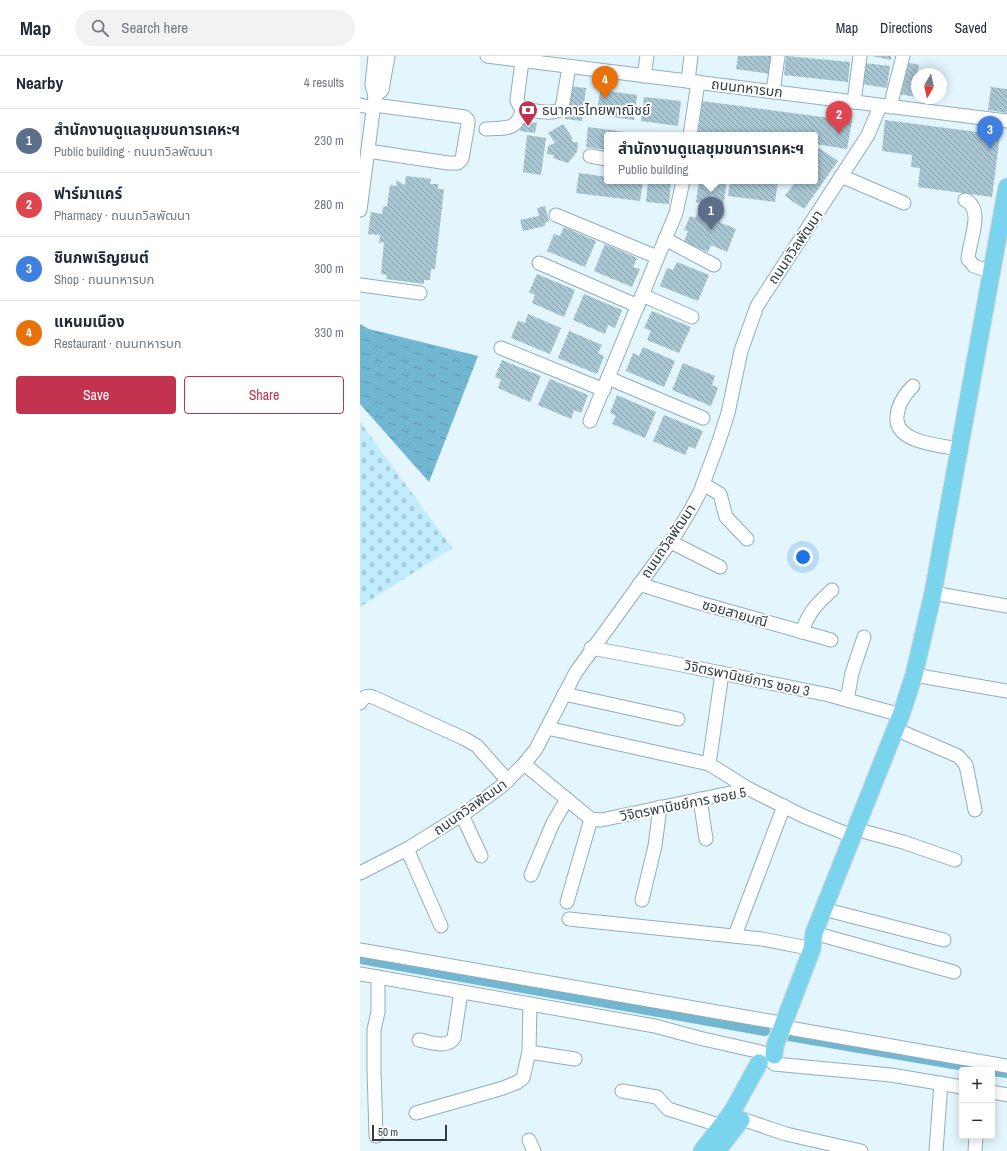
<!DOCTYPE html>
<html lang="en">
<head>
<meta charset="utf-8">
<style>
  :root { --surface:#fff; --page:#f2f2f3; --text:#1f2937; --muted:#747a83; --line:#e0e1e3; --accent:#c3324f }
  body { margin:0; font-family:"Archivo Narrow","Noto Sans Thai",sans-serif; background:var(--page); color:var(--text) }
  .controls { position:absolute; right:12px; bottom:12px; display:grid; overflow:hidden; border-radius:4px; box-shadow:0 2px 10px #0003 }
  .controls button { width:36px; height:36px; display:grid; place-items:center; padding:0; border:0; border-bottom:1px solid var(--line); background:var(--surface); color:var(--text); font:20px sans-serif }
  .compass { position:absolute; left:551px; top:12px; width:36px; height:36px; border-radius:50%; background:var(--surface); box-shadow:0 2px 10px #0003; rotate:189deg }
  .scale { position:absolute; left:12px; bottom:10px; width:75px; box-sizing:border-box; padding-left:4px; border:2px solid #313d42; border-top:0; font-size:11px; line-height:14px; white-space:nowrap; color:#313d42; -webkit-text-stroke:3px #fff; paint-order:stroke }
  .you { position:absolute; left:443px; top:501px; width:14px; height:14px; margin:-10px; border:3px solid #fff; border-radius:50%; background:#1a73e8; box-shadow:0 0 0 6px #1a73e833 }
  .badge { display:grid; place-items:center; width:26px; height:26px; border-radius:50%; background:var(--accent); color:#fff; font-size:13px; font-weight:700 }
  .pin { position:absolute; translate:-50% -33px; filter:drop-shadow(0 1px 2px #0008) }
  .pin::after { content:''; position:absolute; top:21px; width:14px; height:12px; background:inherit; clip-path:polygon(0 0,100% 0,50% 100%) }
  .popup { position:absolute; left:244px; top:76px; width:214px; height:52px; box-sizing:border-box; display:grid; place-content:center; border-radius:4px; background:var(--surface); filter:drop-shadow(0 1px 3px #0005); font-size:13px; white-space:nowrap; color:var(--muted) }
  .popup b { font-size:15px; color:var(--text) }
  .popup::after { content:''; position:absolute; left:50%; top:100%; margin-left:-8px; border:8px solid transparent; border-top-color:var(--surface) }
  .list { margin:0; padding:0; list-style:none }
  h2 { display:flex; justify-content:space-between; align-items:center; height:52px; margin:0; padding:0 16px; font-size:17px }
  h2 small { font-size:13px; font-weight:400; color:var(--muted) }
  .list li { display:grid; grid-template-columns:26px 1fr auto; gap:12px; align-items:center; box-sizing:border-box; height:64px; padding:0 16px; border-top:1px solid var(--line) }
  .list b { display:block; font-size:15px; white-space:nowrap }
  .list p { margin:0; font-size:13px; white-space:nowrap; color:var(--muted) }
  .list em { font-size:13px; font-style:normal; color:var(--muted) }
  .actions { display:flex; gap:8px; padding:12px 16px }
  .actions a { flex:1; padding:9px 0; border:1px solid var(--accent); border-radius:4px; text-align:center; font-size:14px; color:var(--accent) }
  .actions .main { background:var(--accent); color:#fff }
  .icon { flex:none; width:22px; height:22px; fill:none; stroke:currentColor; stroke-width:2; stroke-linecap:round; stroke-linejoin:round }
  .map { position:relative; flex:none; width:647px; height:1095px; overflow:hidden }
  header { display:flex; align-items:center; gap:24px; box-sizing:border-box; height:56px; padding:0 20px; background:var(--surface); border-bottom:1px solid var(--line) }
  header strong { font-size:19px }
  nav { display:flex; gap:22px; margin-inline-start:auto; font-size:14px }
  .search { width:280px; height:36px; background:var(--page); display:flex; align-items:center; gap:10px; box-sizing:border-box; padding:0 14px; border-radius:22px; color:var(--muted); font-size:15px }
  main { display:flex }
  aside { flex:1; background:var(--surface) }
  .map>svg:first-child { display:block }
  .cemetery { fill:url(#cemetery-stones) }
  .water { fill:url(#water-ripples) }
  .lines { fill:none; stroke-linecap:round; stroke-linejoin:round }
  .canal { stroke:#72b7d1; stroke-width:10 }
  .building { fill:url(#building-back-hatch) }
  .minor-casing { stroke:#91aeba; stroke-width:15 }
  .major-casing { stroke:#d2d4d5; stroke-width:19 }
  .minor { stroke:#fff; stroke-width:13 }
  .major { stroke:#7bd4ee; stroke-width:17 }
  .labels { text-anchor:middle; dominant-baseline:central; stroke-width:4; stroke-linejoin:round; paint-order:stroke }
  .street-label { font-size:14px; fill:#313d42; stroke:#fff }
  .poi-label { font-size:14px; fill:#313d42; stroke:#fff; text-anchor:start }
</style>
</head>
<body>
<header>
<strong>Map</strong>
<div class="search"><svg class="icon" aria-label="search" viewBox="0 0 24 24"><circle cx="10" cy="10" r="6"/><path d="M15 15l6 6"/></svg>Search here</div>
<nav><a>Map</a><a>Directions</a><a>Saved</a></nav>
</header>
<main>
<aside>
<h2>Nearby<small>4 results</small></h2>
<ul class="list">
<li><span class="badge" style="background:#5c6f8a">1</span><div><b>สำนักงานดูแลชุมชนการเคหะฯ</b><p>Public building · ถนนถวิลพัฒนา</p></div><em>230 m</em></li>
<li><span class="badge" style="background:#e0444e">2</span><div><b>ฟาร์มาแคร์</b><p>Pharmacy · ถนนถวิลพัฒนา</p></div><em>280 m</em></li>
<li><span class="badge" style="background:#3f7fe0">3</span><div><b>ชินภพเริญยนต์</b><p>Shop · ถนนทหารบก</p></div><em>300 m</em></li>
<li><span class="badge" style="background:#e8710a">4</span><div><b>แหนมเนือง</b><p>Restaurant · ถนนทหารบก</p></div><em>330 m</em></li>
</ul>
<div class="actions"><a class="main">Save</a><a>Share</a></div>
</aside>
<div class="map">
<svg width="647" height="1095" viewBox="0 0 647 1095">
  <defs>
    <pattern id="cemetery-stones" width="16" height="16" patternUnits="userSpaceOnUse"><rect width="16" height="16" fill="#c1ecfe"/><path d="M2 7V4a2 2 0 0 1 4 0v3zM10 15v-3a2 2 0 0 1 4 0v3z" fill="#a6cbdb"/></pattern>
    <pattern id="water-ripples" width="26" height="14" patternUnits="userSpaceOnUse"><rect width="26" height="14" fill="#72b7d1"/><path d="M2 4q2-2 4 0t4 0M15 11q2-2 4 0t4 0" fill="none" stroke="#5e96ab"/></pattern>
    <pattern id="building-back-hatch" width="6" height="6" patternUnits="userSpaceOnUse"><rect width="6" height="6" fill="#a9c6d3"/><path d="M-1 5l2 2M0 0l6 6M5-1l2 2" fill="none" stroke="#8aa2ad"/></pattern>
  </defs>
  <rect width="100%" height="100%" fill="#e3f5fd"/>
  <path class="cemetery" d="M0,366L92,492L0,551Z"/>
  <path class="water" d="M0,268L9,273L118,300L69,426L0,348Z"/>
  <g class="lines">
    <g class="canal">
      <path d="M0,903L405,975"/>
      <path d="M429,980L628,1014"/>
      <path d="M632,1015L647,1017"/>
    </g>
  </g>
  <g class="building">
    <path d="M378,0H412L410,18L376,13Z"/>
    <path d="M426,0L490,6L488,26L424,19Z"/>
    <path d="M512,0H531V4Z"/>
    <path d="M546,6L559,9L556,28L557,41L538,38Z"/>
    <path d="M505,7L530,10L527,32L502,28Z"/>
    <path d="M209,30L226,32L222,65L205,63Z"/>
    <path d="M631,31L647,33V57L628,54Z"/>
    <path d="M240,34L277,39L274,64L237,59Z"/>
    <path d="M284,41L321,45L318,70L281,65Z"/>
    <path d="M342,45L492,65L487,93L455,88V79H338Z"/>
    <path d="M525,64L640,79L632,141L558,131L560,112L551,111L552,99L522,95Z"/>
    <path d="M162,65L177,67L175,77L160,75Z"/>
    <path d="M203,68L212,81V86H218L217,96L208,107L193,102L194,99L187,98L188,90L195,87L188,77Z"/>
    <path d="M228,71L280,78V79H247V94L226,91Z"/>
    <path d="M167,79L186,82L181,119L163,116Z"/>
    <path d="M459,92L478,105L444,153L425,140L436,125H455V97Z"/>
    <path d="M219,117L247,121V125L283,126L280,145L216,137Z"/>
    <path d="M46,120L71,123L70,128H78V133H84L75,213H71L70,224H64V228L26,223L27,219L21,218L24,186L19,187L20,179L8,178L11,156L22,158L23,151L27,150L30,129L37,130L36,124L45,129Z"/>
    <path d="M288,125H311L309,148L286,146Z"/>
    <path d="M339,125H367L363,151L336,146Z"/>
    <path d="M370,125H418L415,146L368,140Z"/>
    <path d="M185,150L189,165L185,167V170L163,175L160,164L179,160L177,152Z"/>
    <path d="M340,152L361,161L359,166L376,173L367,196L351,189L348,196L324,186L328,175L324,174L330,160L335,162Z"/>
    <path d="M204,171L236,185L225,211L187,195L194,178L200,180Z"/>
    <path d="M245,188L277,202L273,211L280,213L272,231L234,215Z"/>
    <path d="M317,206L349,219L338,245L300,230L307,212L313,214Z"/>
    <path d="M177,218L215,234L204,261L172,247L175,239L169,236Z"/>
    <path d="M224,238L262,254L255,272L248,269L245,278L213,264Z"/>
    <path d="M292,255L331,271L319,297L287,284L291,275L284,272Z"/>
    <path d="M168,258L201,272L190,298L151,282L158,265L165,267Z"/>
    <path d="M209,275L242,289L238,297L244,300L237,318L198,302Z"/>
    <path d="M283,291L315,305L304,331L266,315L273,297L279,300Z"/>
    <path d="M142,304L181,320L170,346L138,332L141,324L135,321Z"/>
    <path d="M323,307L355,320L352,329L358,332L351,350L312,334Z"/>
    <path d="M190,323L228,339L221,357L214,354L211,363L178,349Z"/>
    <path d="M257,339L296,356L285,382L252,368L256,360L250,357Z"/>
    <path d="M304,359L343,375L335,393L329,390L325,399L293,385Z"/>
  </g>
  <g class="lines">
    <g class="minor-casing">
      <g id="minor">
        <path d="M127,0L647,65"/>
        <path d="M162,5L157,44L159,49C166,55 196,60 202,52L209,11"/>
        <path d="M284,20L287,0"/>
        <path d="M328,25L331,0"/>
        <path d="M413,36L418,0"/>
        <path d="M15,40L22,34L28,0"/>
        <path d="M494,46L500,0"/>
        <path d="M0,49L14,52"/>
        <path d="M530,51L543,0"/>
        <path d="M126,73C148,71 156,76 163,52"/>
        <path d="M330,79L338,26"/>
        <path d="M8,95L88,107H98L102,103L108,68V64L105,61L14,49"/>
        <path d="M230,100L247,103"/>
        <path d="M481,120L544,147"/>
        <path d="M605,144C625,153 609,185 608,203L614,210L631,216"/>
        <path d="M0,154L15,40L12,29L15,0"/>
        <path d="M196,159L297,201"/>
        <path d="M305,183L354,209"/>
        <path d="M179,207L278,250"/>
        <path d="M0,229L60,237"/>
        <path d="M282,239L332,261"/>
        <path d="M141,292L244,334"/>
        <path d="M248,322L343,362"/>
        <path d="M553,330C545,338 538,348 537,360C534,387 580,389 599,393"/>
        <path d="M230,365L316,157L323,125"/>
        <path d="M343,428L360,438L366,461L387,483"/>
        <path d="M311,486L360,511"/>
        <path d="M279,528L333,545L471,584"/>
        <path d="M573,537L647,550"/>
        <path d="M442,576C449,555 456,549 472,534"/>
        <path d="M231,592L312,607L469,639L541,659"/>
        <path d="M362,617L349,708L389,733"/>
        <path d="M554,619L647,635"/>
        <path d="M204,638L318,663"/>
        <path d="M487,644L492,617L504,581"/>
        <path d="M0,647C4,641 6,639 13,641L105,683L117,690L148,725"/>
        <path d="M187,672L349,708"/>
        <path d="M535,673L598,700L606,709L615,754"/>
        <path d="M164,708L231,763L241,764L389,733L443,760L492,780"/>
        <path d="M340,743L346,783"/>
        <path d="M102,759L121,800"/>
        <path d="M495,773L543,786L595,804"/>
        <path d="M47,793L81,870"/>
        <path d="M0,817L47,793L108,755L143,729L164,708L176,693L216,616L316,478L331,453L340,436L359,385L368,357L381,295L397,250L508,79L520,50"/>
        <path d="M171,819L193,767L207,743"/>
        <path d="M282,844L295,790L300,751"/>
        <path d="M207,846L231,763"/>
        <path d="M463,853L584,884"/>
        <path d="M209,863L402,883L443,891"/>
        <path d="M377,874L424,750"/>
        <path d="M454,877L594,916"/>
        <path d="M0,894L415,966"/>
        <path d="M0,918L295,970L339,982L401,996"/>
        <path d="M423,971L647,1010"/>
        <path d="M59,984C70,986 87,993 94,982L101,936"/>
        <path d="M169,996L215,1003"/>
        <path d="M414,1008L531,1019L602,1031"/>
        <path d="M262,1035L297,1041L308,1053L362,1070"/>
        <path d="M632,1036L647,1039"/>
        <path d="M56,1057L143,1032L158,1026L163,1022L169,996L170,948"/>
        <path d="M382,1063L426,1078L501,1095"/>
        <path d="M16,1080L14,1013V974L18,956V921"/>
        <path d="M169,1084L174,1095"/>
        <path d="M576,1095L581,1027"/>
        <path d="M615,1095L616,1080"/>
      </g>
    </g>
    <g class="major-casing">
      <g id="major">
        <path d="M414,999L415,990L452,893L454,877L541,659L554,619L573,537L647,131"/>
        <path d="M342,1095L372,1056L399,1007"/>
        <path d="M357,1095L381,1064"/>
      </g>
    </g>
    <use href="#minor" class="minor"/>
    <use href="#major" class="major"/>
  </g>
  <defs>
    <g id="bank-pin" transform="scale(1)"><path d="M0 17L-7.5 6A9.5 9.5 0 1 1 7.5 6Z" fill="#c3324f" stroke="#fff"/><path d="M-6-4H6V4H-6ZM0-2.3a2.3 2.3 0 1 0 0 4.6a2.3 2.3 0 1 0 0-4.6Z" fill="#fff"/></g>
  </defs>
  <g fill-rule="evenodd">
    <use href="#bank-pin" x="168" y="54"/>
  </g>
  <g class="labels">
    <g class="street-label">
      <text transform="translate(387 32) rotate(7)">ถนนทหารบก</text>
      <text transform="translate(435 191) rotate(-56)">ถนนถวิลพัฒนา</text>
      <text transform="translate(308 485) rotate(-56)">ถนนถวิลพัฒนา</text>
      <text transform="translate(375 557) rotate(16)">ซอยสายมณี</text>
      <text transform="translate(387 622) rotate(12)">วิจิตรพานิชย์การ ซอย 3</text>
      <text transform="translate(323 748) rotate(-11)">วิจิตรพานิชย์การ ซอย 5</text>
      <text transform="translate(110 751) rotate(-35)">ถนนถวิลพัฒนา</text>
    </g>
    <g class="poi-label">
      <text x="182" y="54">ธนาคารไทยพาณิชย์</text>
    </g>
  </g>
</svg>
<div class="controls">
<button>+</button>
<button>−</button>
</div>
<svg class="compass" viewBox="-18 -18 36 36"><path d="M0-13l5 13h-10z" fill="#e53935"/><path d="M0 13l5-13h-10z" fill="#747a83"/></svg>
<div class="scale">50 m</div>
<div class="you"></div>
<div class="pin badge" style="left:351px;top:174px;background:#5c6f8a">1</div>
<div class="popup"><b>สำนักงานดูแลชุมชนการเคหะฯ</b>Public building</div>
<div class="pin badge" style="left:479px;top:78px;background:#e0444e">2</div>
<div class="pin badge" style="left:630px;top:93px;background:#3f7fe0">3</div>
<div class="pin badge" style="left:245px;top:43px;background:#e8710a">4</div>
</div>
</main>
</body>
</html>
